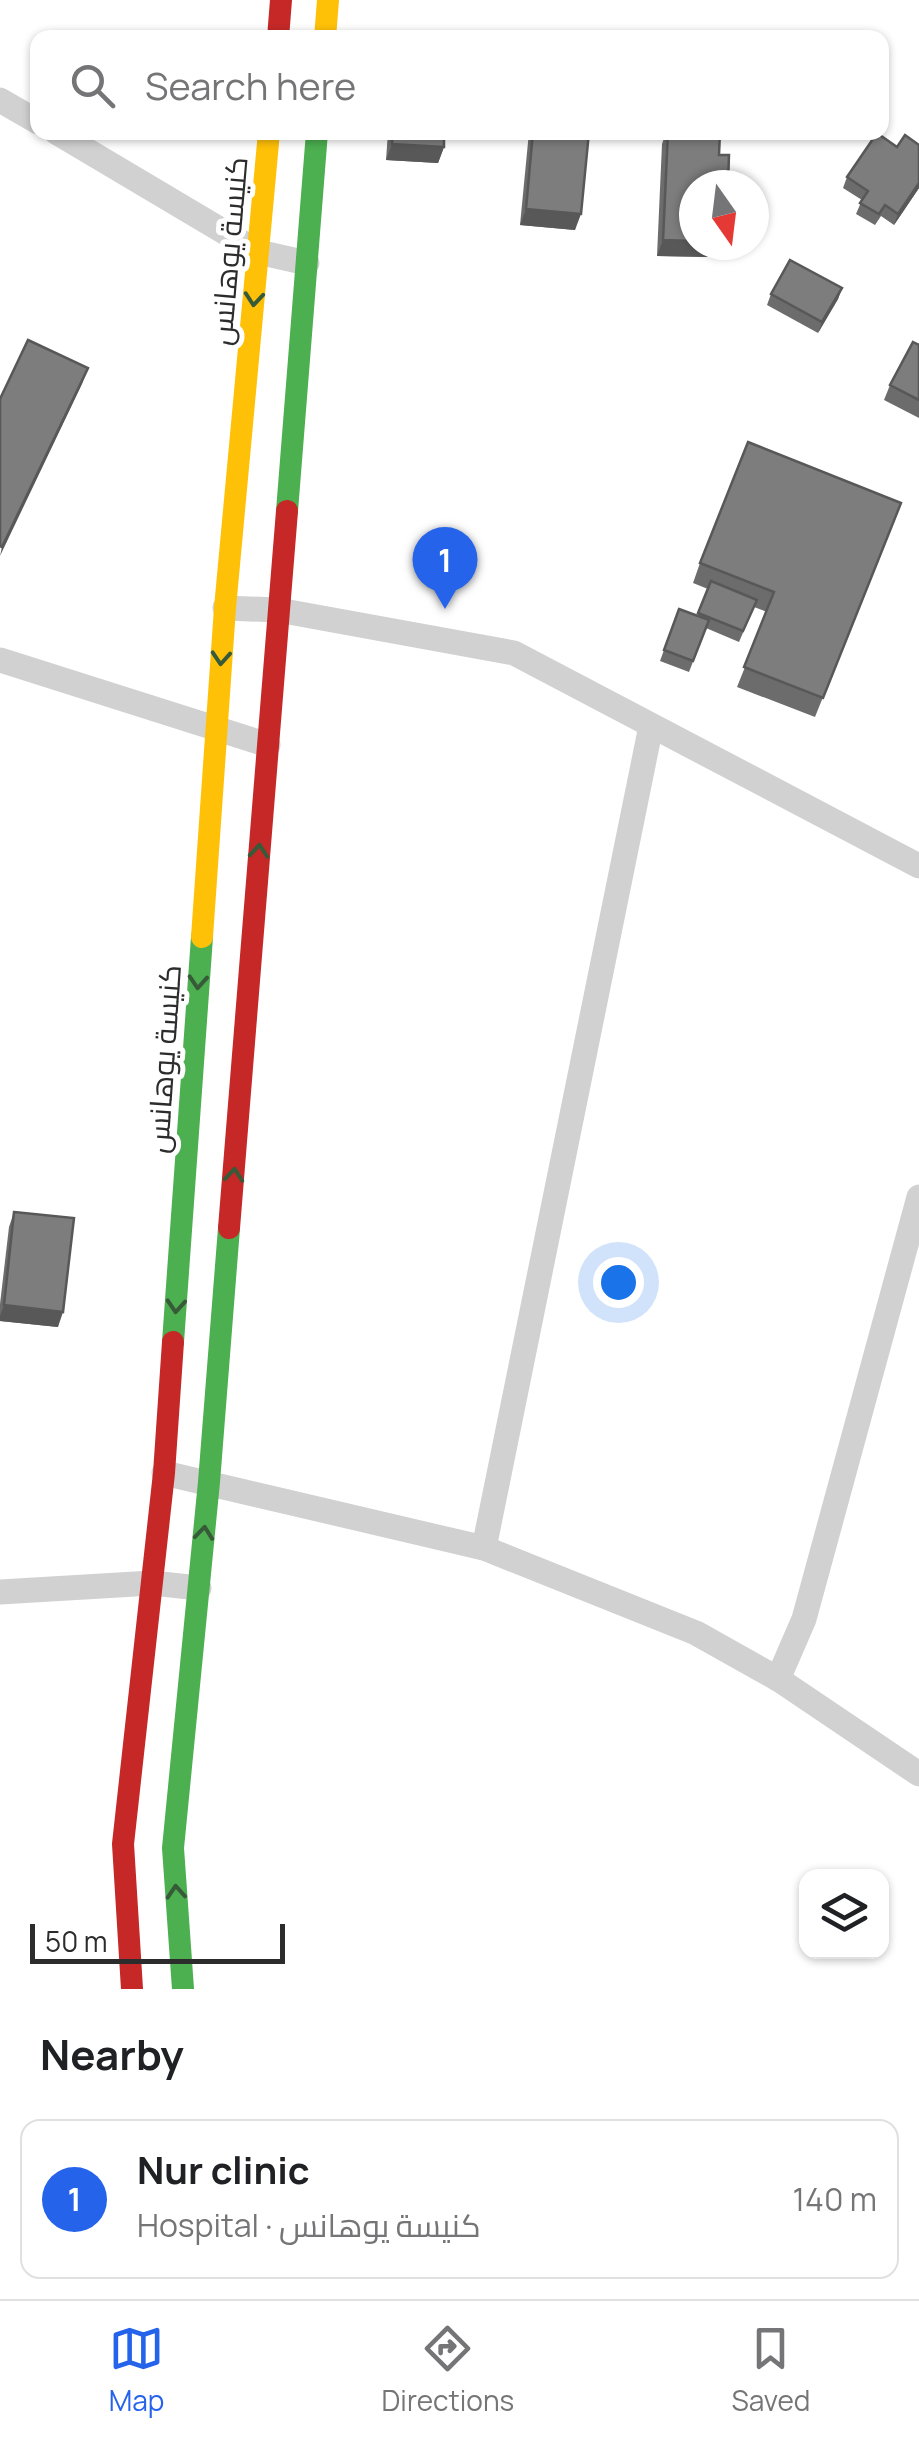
<!DOCTYPE html>
<html lang="en">
<head>
<meta charset="utf-8">
<style>
  :root { --surface:#fff; --page:#f2f2f2; --text:#202124; --muted:#757577; --line:#e0e0e0; --accent:#2563eb }
  body { margin:0; font-family:Manrope,Cairo,sans-serif; background:var(--page); color:var(--text) }
  .controls { position:absolute; right:30px; bottom:30px; display:grid; overflow:hidden; border-radius:20px; box-shadow:0 2px 8px #0004 }
  .controls button { width:90px; height:90px; display:grid; place-items:center; padding:0; border:0; border-bottom:2px solid var(--line); background:var(--surface); color:var(--text); font:50px sans-serif }
  .compass { position:absolute; left:679px; top:170px; width:90px; height:90px; border-radius:50%; background:var(--surface); box-shadow:0 2px 8px #0004; rotate:166deg }
  .scale { position:absolute; left:30px; bottom:25px; width:255px; box-sizing:border-box; padding-left:10px; border:5px solid #2c2c2c; border-top:0; font-size:28px; line-height:35px; white-space:nowrap; color:#2c2c2c; -webkit-text-stroke:8px #fff; paint-order:stroke }
  .you { position:absolute; left:618px; top:1282px; width:35px; height:35px; margin:-25px; border:8px solid #fff; border-radius:50%; background:#1a73e8; box-shadow:0 0 0 15px #1a73e833 }
  .badge { display:grid; place-items:center; width:65px; height:65px; border-radius:50%; background:var(--accent); color:#fff; font-size:32px; font-weight:700 }
  .pin { position:absolute; translate:-50% -82px; filter:drop-shadow(0 2px 5px #0008) }
  .pin::after { content:''; position:absolute; top:52px; width:35px; height:30px; background:inherit; clip-path:polygon(0 0,100% 0,50% 100%) }
  .list { margin:0; padding:0; list-style:none }
  h2 { display:flex; justify-content:space-between; align-items:center; height:130px; margin:0; padding:0 40px; font-size:42px }
  h2 small { font-size:32px; font-weight:400; color:var(--muted) }
  .list li { display:grid; grid-template-columns:65px 1fr auto; gap:30px; align-items:center; box-sizing:border-box; height:160px; margin:0 20px 20px; padding:0 20px; border:2px solid var(--line); border-radius:20px }
  .list b { display:block; font-size:38px; white-space:nowrap }
  .list p { margin:0; font-size:32px; white-space:nowrap; color:var(--muted) }
  .list em { font-size:32px; font-style:normal; color:var(--muted) }
  .icon { flex:none; width:55px; height:55px; fill:none; stroke:currentColor; stroke-width:2; stroke-linecap:round; stroke-linejoin:round }
  .map { position:relative; flex:none; width:919px; height:1989px; overflow:hidden }
  .search { position:absolute; background:var(--surface); box-shadow:0 2px 8px #0004; left:30px; right:30px; top:30px; height:110px; display:flex; align-items:center; gap:25px; box-sizing:border-box; padding:0 35px; border-radius:20px; color:var(--muted); font-size:38px }
  .sheet { height:310px; background:var(--surface) }
  nav { display:flex; justify-content:space-around; align-items:center; box-sizing:border-box; height:140px; border-top:2px solid var(--line); background:var(--surface); font-size:28px; color:var(--muted) }
  nav a { display:grid; justify-items:center; gap:5px }
  nav .on { color:var(--accent) }
  .map>svg:first-child { display:block }
  .lines { fill:none; stroke-linecap:round; stroke-linejoin:round }
  .street { stroke:#d1d1d1; stroke-width:25 }
  .fast { stroke:#4caf50; stroke-width:22 }
  .slow { stroke:#ffc107; stroke-width:22 }
  .jam { stroke:#c62828; stroke-width:22 }
  .wall { fill:#6c6c6c }
  .shaded-wall { fill:#585858 }
  .building { fill:#7d7d7d; stroke:#585858; stroke-width:2.5 }
  .oneway { stroke:#375a39 }
  .labels { text-anchor:middle; dominant-baseline:central; stroke-width:10; stroke-linejoin:round; paint-order:stroke }
  .street-label { font-size:30px; fill:#2c2c2c; stroke:#fff }
</style>
</head>
<body>
<div class="map">
<svg width="919" height="1989" viewBox="0 0 919 1989">
  <rect width="100%" height="100%" fill="#fff"/>
  <g class="lines">
    <g class="street">
      <path d="M0,100L38,122"/>
      <path d="M56,132L258,252L307,263"/>
      <path d="M225,608L278,610L514,653L919,866"/>
      <path d="M0,660L268,745"/>
      <path d="M164,1473L484,1548L696,1633L778,1679L919,1774"/>
      <path d="M484,1548L651,726"/>
      <path d="M0,1592L152,1583L199,1588"/>
      <path d="M778,1679L804,1619L919,1197"/>
    </g>
    <g class="fast">
      <path d="M287,511L317,132"/>
      <path d="M173,1342L202,937"/>
      <path d="M183,1989L173,1848L209,1482L229,1228"/>
    </g>
    <g class="slow">
      <path d="M325,38L328,0"/>
      <path d="M202,937L225,608L269,132"/>
    </g>
    <g class="jam">
      <path d="M278,38L281,0"/>
      <path d="M229,1228L287,511"/>
      <path d="M132,1989L123,1844L164,1473L173,1342"/>
    </g>
  </g>
  <g class="wall">
    <path d="M388,132H444V147L438,163L386,160Z"/>
    <path d="M529,132H589L575,230L520,225Z"/>
    <path d="M666,132H720L719,155L694,245H715L710,257L657,256L662,144Z"/>
    <path d="M847,177L919,188L894,225L881,216L875,225L856,214L862,200L843,188Z"/>
    <path d="M842,288L838,299L818,333L767,305L771,294Z"/>
    <path d="M919,345V418L884,400L890,385Z"/>
    <path d="M901,503L815,717L737,687L767,612L754,607L739,642L706,628L689,672L660,661L664,650L697,616L708,589L693,583L700,563Z"/>
    <path d="M14,1212L58,1327L0,1321V1304L9,1227Z"/>
  </g>
  <g class="shaded-wall">
    <path d="M392,144L444,147L438,163L386,160Z"/>
    <path d="M919,183V188L894,225L898,214Z"/>
    <path d="M526,209L581,214L575,230L520,225Z"/>
    <path d="M663,240L694,241V245H715L710,257L657,256Z"/>
    <path d="M842,288L838,299L818,333L822,322Z"/>
    <path d="M88,368L82,384L0,556L2,547Z"/>
    <path d="M4,1305L63,1312L58,1327L0,1321V1316Z"/>
  </g>
  <g class="building">
    <path d="M393,132H444V147L392,144Z"/>
    <path d="M533,132H589L581,214L526,209Z"/>
    <path d="M668,132H720L719,155H729L728,185H694V241L663,240Z"/>
    <path d="M877,133L897,147L905,135L919,145V183L898,214L885,205L879,214L860,203L868,191L847,177Z"/>
    <path d="M790,260L842,288L822,322L771,294Z"/>
    <path d="M28,340L88,368L2,547L0,546V399Z"/>
    <path d="M913,342L919,345V400L890,385Z"/>
    <path d="M748,442L901,503L823,698L744,667L774,592L700,563Z"/>
    <path d="M711,581L757,600L743,631L698,613Z"/>
    <path d="M679,609L709,620L693,661L664,650Z"/>
    <path d="M14,1212L74,1218L63,1312L4,1305Z"/>
  </g>
  <defs><path id="oneway-chevron" d="M-2-3.5L2.5 0L-2 3.5" fill="none" stroke-width="1.6" stroke-linecap="round" stroke-linejoin="round" transform="scale(2.5)"/></defs>
  <g class="oneway">
    <use href="#oneway-chevron" transform="translate(254 299) rotate(95)"/>
    <use href="#oneway-chevron" transform="translate(221 658) rotate(94)"/>
    <use href="#oneway-chevron" transform="translate(259 851) rotate(-85)"/>
    <use href="#oneway-chevron" transform="translate(198 982) rotate(94)"/>
    <use href="#oneway-chevron" transform="translate(234 1175) rotate(-85)"/>
    <use href="#oneway-chevron" transform="translate(176 1306) rotate(94)"/>
    <use href="#oneway-chevron" transform="translate(204 1533) rotate(-84)"/>
    <use href="#oneway-chevron" transform="translate(176 1892) rotate(-94)"/>
  </g>
  <g class="labels">
    <g class="street-label">
      <text transform="translate(228 251) rotate(-85)">كنيسة يوهانس</text>
      <text transform="translate(163 1059) rotate(-86)">كنيسة يوهانس</text>
    </g>
  </g>
</svg>
<div class="controls">
<button><svg class="icon" aria-label="layers" viewBox="0 0 24 24"><path d="M12 4l9 5-9 5-9-5zM3 14l9 5 9-5"/></svg></button>
</div>
<svg class="compass" viewBox="-18 -18 36 36"><path d="M0-13l5 13h-10z" fill="#e53935"/><path d="M0 13l5-13h-10z" fill="#757577"/></svg>
<div class="scale">50 m</div>
<div class="you"></div>
<div class="pin badge" style="left:445px;top:609px">1</div>
<div class="search"><svg class="icon" aria-label="search" viewBox="0 0 24 24"><circle cx="10" cy="10" r="6"/><path d="M15 15l6 6"/></svg>Search here</div>
</div>
<section class="sheet">
<h2>Nearby<small></small></h2>
<ul class="list">
<li><span class="badge">1</span><div><b>Nur clinic</b><p>Hospital · كنيسة يوهانس</p></div><em>140 m</em></li>
</ul>
</section>
<nav>
<a class="on"><svg class="icon" aria-label="map" viewBox="0 0 24 24"><path d="M3 6l6-2 6 2 6-2v14l-6 2-6-2-6 2zM9 4v14M15 6v14"/></svg>Map</a>
<a><svg class="icon" aria-label="directions" viewBox="0 0 24 24"><path d="M12 3l9 9-9 9-9-9zM9 14v-3h6M13 9l2 2-2 2"/></svg>Directions</a>
<a><svg class="icon" aria-label="saved" viewBox="0 0 24 24"><path d="M7 4h10v16l-5-4-5 4z"/></svg>Saved</a>
</nav>
</body>
</html>
